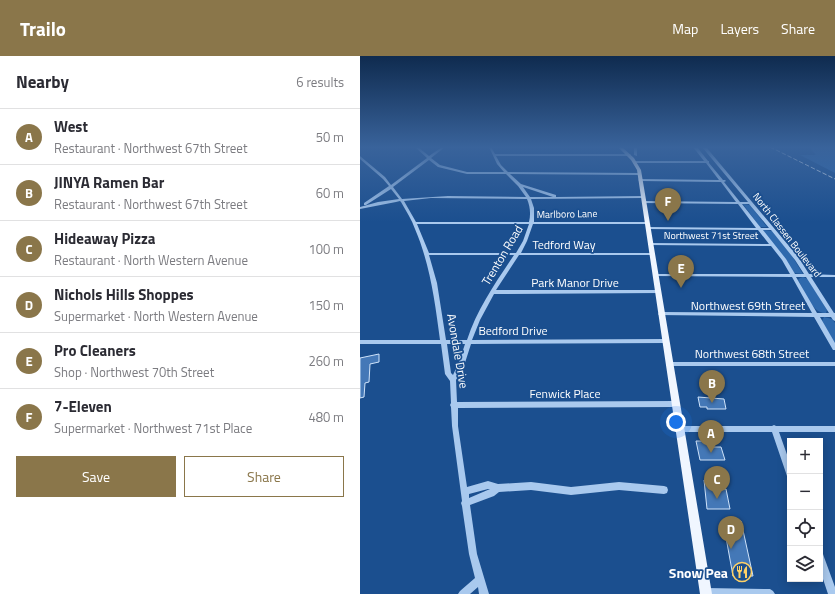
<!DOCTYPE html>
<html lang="en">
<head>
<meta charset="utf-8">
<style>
  :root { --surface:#fff; --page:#f2f2f3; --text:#2b2b33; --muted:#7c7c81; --line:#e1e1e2; --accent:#8a764a }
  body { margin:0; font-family:"Titillium Web",sans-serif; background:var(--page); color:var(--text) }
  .controls { position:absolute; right:12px; bottom:12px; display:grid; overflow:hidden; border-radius:0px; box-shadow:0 2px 10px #0003 }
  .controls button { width:36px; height:36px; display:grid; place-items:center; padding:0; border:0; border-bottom:1px solid var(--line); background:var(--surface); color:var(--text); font:20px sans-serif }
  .you { position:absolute; left:316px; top:366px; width:14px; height:14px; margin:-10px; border:3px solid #fff; border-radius:50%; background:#1a73e8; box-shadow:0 0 0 6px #1a73e833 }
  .badge { display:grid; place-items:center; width:26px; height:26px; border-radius:50%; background:var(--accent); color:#fff; font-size:13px; font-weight:700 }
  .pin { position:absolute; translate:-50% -33px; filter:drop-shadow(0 1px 2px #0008) }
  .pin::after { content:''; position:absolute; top:21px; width:14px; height:12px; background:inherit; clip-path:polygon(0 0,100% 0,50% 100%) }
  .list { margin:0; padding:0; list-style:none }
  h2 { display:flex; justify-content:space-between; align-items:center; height:52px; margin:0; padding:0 16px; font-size:17px }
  h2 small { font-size:13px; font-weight:400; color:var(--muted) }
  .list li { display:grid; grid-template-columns:26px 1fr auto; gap:12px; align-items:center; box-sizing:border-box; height:56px; padding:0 16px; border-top:1px solid var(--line) }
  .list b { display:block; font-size:15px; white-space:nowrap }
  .list p { margin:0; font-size:13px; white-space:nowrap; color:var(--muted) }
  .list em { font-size:13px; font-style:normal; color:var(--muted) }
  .actions { display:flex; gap:8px; padding:12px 16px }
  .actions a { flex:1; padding:9px 0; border:1px solid var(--accent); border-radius:0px; text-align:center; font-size:14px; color:var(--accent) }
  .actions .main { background:var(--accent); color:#fff }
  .icon { flex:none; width:22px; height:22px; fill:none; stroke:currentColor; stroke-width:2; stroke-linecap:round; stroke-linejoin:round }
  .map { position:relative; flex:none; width:475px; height:538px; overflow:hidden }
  header { display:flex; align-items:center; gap:24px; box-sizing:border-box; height:56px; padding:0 20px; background:var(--accent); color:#fff }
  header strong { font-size:19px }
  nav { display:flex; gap:22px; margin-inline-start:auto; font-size:14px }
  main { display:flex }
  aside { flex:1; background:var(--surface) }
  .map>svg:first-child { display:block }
  .green { fill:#2e69ad }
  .building { fill:#4478b7; stroke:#cfe3fa }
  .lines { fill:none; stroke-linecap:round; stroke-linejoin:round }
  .minor { fill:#a9c9ee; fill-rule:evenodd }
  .major { fill:#f0f6ff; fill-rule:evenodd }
  .rail { stroke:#fff; stroke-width:1; stroke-dasharray:4.5 2; stroke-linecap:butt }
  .labels { text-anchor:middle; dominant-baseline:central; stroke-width:3.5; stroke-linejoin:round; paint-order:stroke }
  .far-street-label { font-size:10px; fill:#fff; stroke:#1b4f8f }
  .street-label { font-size:12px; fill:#fff; stroke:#1b4f8f }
  .near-poi-label { font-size:14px; font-weight:bold; fill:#fff; stroke:#1b4f8f; text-anchor:end }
</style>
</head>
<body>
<header>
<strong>Trailo</strong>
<nav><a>Map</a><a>Layers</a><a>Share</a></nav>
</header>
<main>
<aside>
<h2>Nearby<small>6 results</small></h2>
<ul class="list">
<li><span class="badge">A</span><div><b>West</b><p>Restaurant · Northwest 67th Street</p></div><em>50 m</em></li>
<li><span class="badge">B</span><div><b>JINYA Ramen Bar</b><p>Restaurant · Northwest 67th Street</p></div><em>60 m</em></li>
<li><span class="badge">C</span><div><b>Hideaway Pizza</b><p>Restaurant · North Western Avenue</p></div><em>100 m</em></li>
<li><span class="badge">D</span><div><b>Nichols Hills Shoppes</b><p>Supermarket · North Western Avenue</p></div><em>150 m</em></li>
<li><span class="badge">E</span><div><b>Pro Cleaners</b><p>Shop · Northwest 70th Street</p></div><em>260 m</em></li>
<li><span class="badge">F</span><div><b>7-Eleven</b><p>Supermarket · Northwest 71st Place</p></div><em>480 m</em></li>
</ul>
<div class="actions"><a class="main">Save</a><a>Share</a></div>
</aside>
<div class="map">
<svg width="475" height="538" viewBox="0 0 475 538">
  <rect width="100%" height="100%" fill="#1b4f8f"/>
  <g class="green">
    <path d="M449,91H475V117L440,99H456Z"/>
    <path d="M383,148L390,149L407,171H400Z"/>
    <path d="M404,174L412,175L432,200L443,218L434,217L403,175Z"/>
    <path d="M443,221L448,223L467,254L466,257C452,258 445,235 438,224L440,222Z"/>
    <path d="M464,261L472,263L475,267V288L462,265Z"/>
  </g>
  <g class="building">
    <path d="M19,298V306L10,308L9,326L5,327L4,341L0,342V302Z"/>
    <path d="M338,341L364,343L366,353H347V351H340Z"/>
    <path d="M336,385H350L352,391H361L365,404H340Z"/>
    <path d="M344,424H358L360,433H366L370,453H347Z"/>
    <path d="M363,465H381L393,520H373Z"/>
  </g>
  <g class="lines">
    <g class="minor">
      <path d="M55,91H58L69,100L82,91H85L71,102L80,109L107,116H144L137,108L129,91H131L135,98H270L271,99L269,100H136L141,109L148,116L279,117L281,118L279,119L150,118L161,128L196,139V141L283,140L285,141L283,142L171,143L174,152V166H287L289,167L287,168H173L167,185L161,197H292L294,198L292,199H159L136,234H298L300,235L301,236L300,237L134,238L120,264L112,284L306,283L308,284L309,285L308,286L306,287L111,288L103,313L96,324L97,346L316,345L318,346L319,348L318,350L316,351L98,352V370L107,431L128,425L138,428L171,426L211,431L259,426L304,430L307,431L308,434L307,437L304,438L259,434L211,439L171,434L139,436L134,440L110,449L117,498L129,538H119L118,531L110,538H98L100,535L115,522L109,498L102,450L101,447L102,445L92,370L91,351L90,349L91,347L90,325L85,318L81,288H0V284H80C75,246 70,208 55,173C52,164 46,155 41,146L40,145L36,146L0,153V151L18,146L39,143L31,133L6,149H4V147L29,130L23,123L0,103V100L25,121L31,129L67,102ZM69,104L78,111L107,118H146L158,130L166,141L88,140L42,143L33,131ZM163,131L193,141H170ZM71,142L167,143C170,150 171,158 169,166H56L44,145ZM57,168H169L163,185L156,197H69ZM69,199H154C136,226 117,253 107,284H86L77,227ZM87,288H105L99,306L93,319L91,317ZM128,433H130L109,442V438Z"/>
      <path d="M274,91H277V100L274,99Z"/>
      <path d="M333,91H337L348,105H349V107L363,124H365L366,125L364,126L380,146H388L342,91H346L439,202L449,218L475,219V221H451L474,257H475V265L473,264L471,261H460L475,287V294H473L454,261L299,259L298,258L299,257L301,256L452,257L432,221L293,220V218H430L422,204L411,190L288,189V188L290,187L409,188L398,174L287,173V171H288L396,172L378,148L283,147L282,146L284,145L376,146L361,126L280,125L278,124L280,123L359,124L346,107H275L273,106L275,105H344ZM382,148H389L409,172H401ZM403,174H411L435,204L444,218H435L426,203ZM436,221H446L469,257H457Z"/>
      <path d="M307,306H475V310H307L306,308Z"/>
      <path d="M414,369L416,370H475V376H419L430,407V421L427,420L426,417L412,376H320L318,375L317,373L318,371L320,370H412Z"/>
      <path d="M460,497L463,498L464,501L475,531V538H468L460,514Z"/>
      <path d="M346,532L410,533L413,535L415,538H342L343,534Z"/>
    </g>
    <path class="major" d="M258,91H262L274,102L281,114L352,538H340L277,114L271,104Z"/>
    <path class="rail" d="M410,91L475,123"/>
  </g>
  <linearGradient id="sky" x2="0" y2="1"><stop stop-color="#0f2b4f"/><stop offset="0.55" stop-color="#39639b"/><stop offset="1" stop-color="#39639b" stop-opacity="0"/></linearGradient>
  <rect width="475" height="166" fill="url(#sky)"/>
  <defs>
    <g id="restaurant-ring" transform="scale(1)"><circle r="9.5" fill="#1b4f8f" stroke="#ffd166" stroke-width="1.5"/><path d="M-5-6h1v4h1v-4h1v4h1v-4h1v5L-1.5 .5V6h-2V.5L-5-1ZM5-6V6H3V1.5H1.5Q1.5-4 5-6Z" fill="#ffd166"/></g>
  </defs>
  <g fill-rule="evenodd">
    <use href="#restaurant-ring" x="382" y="516"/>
  </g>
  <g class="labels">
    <g class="far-street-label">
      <text transform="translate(207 158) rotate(-1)">Marlboro Lane</text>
      <text x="351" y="179">Northwest 71st Street</text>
      <text transform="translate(427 179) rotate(52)">North Classen Boulevard</text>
    </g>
    <g class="street-label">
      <text x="204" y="188">Tedford Way</text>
      <text transform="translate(142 199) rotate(-59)">Trenton Road</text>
      <text x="215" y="226">Park Manor Drive</text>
      <text x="388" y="249">Northwest 69th Street</text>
      <text x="153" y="274">Bedford Drive</text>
      <text transform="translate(98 295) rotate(80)">Avondale Drive</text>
      <text x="392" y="297">Northwest 68th Street</text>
      <text x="205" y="337">Fenwick Place</text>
    </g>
    <g class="near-poi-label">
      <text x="368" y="516">Snow Pea</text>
    </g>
  </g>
</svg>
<div class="controls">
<button>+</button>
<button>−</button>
<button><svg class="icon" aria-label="locate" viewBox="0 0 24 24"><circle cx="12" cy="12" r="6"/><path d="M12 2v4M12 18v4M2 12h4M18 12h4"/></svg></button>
<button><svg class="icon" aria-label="layers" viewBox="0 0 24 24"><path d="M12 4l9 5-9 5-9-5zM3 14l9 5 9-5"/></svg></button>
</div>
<div class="you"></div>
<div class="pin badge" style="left:351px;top:397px">A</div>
<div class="pin badge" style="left:352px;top:347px">B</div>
<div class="pin badge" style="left:357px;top:443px">C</div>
<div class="pin badge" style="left:371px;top:493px">D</div>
<div class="pin badge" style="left:321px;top:232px">E</div>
<div class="pin badge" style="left:308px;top:165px">F</div>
</div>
</main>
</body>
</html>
